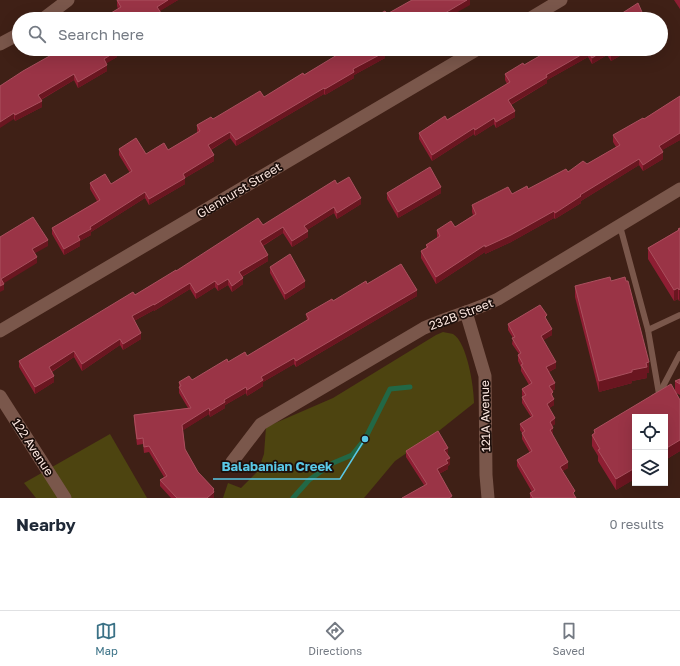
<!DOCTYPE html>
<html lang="en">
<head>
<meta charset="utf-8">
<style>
  :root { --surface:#fff; --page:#f2f2f3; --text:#1f2937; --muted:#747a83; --line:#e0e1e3; --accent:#3a7186 }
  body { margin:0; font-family:"Golos Text",sans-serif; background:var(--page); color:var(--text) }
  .controls { position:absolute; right:12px; bottom:12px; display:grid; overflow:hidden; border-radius:0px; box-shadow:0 4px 16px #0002 }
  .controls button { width:36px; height:36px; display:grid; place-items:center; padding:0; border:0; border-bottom:1px solid var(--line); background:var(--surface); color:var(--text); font:20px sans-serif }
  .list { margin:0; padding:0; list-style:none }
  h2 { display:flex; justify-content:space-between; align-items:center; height:52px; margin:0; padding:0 16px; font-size:17px }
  h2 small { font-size:13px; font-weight:400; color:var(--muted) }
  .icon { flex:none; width:22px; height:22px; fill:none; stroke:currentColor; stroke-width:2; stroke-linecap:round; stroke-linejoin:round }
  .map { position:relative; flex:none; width:680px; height:498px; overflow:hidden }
  .search { position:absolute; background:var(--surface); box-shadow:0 4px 16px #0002; left:12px; right:12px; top:12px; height:44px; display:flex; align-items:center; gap:10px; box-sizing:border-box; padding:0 14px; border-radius:22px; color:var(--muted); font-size:15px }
  .sheet { height:112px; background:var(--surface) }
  nav { display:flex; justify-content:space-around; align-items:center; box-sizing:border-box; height:56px; border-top:1px solid var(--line); background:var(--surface); font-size:11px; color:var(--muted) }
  nav a { display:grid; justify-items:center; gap:2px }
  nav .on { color:var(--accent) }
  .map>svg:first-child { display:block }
  .green { fill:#4d4410 }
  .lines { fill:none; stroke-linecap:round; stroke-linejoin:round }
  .stream { stroke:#226846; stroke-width:5 }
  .service { stroke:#7a574b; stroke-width:6 }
  .minor { stroke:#7a574b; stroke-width:13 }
  .wall { fill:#8e1e33 }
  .shaded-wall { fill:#6a1620 }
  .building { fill:#9a3446; stroke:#aa505e }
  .labels { text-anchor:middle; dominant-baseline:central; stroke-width:3.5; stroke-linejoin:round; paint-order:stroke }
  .street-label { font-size:12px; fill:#fde8e1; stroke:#1c0e0a }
  .leader { fill:none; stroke:#5ac8e6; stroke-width:1.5 }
  .callout-dot { fill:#5ac8e6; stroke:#1c0e0a; stroke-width:1.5 }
  .callout-label { font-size:13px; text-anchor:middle; font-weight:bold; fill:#5ac8e6; stroke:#1c0e0a; stroke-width:3.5; stroke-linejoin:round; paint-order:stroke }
</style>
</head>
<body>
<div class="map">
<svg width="680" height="498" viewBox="0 0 680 498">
  <rect width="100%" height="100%" fill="#3f2016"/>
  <g class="green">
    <path d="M443,332C446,333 450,333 453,334C467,342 474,387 474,403L440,430L395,461L364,498H223L228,483L241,488L258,471L264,454L266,427L333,398L436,335Z"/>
    <path d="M110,434L147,498H36L24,483Z"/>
  </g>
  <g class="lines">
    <path class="stream" d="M293,498L309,480L333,463L352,455L365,439L390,389L410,387"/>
    <g class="service">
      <path d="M620,226L648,330L659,394L654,397"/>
      <path d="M648,330L680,315"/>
      <path d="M659,394L680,354"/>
    </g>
    <g class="minor">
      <path d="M43,19L68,0"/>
      <path d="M529,19L561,0"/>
      <path d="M0,44L19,34"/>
      <path d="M466,312L485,376L486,475L488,498"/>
      <path d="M0,331L478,49"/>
      <path d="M0,396L65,498"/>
      <path d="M232,462L261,424L424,328C448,317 474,311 498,299L680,189"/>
    </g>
  </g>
  <g class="wall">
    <path d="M117,0H178L159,11L161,19L118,9L117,6Z"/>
    <path d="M674,0H680V9Z"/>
    <path d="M548,49H632L611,61L607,55L592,64L588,57L547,80V83L511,105L515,117L496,128L494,124L475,136L474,134L432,161L419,139V133L447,120L507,84L505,80V74L524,65L543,54Z"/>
    <path d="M117,52V57L106,63L107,71L78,88L74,80L41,100L42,107L15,121L0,86Z"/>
    <path d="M343,54L385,58L354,75V78L325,95L324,94L236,146L230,138L211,150L214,161L185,178V184L149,205L145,198L91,232V235L80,241V246L64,255L52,234V228L97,201L90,189V183L111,184L130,173L119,155V149L146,154L168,150L197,133V125L213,119L264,97L304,75Z"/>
    <path d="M680,96V140L662,150L663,159L643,171L639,165L581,201V203L555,219L554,218L511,242L485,254V252L436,284L421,258V251L426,248V245L437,238V230L455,227L473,215L472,212V205L528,189L587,164L616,147L613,142V135L644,119Z"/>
    <path d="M337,184L361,204L337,219L334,213L307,230L308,237L292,247L283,233L263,246L268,261L242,277L243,284L232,292L228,285L218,291L215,287L196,299L190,289L154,311V310L134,321L141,339L123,350L120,345L82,371L74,357L52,372L54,382L35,394L19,367V361L176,271L263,225Z"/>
    <path d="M387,193H441L398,218L387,199Z"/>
    <path d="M680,228V300L679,301L678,299L674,301L648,259V248L678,230V229Z"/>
    <path d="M270,267L305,287L285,300L270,273Z"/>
    <path d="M611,281L649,373H647V378L632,381V383L599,392L575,297V286Z"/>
    <path d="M367,284L417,296L296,367L294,364L263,382V386L247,396L246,393L225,405V408L210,417L209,414L183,430L185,449L198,472L214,489V498H171L160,486V480L164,477L149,452L144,453L143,444L137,445L134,421V415L188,408L179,393V382L192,380L228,362L247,356L307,321L306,314Z"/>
    <path d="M547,320L552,335L543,340L556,368L549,372L555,389L552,391L554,405L549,408L555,424L552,426L553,434H552L568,468L562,471L576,498H530V493L532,492L517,466V460L530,453L522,439V433L520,430V424L531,417L522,403V397H523L522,395V389L529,385L521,371V367L518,361V355L519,354L512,344L513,338L508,330V324Z"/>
    <path d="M680,379V395L676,393L680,400V451L616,490L598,461V456L592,446V435L594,433V430L675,392V381Z"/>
    <path d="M406,451L448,454H447L450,464L448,466V469L439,474L452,498L424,485L406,457Z"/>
  </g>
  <g class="shaded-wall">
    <path d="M168,0H178L157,13V7Z"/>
    <path d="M467,0H470V5L447,18V19H440L445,13Z"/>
    <path d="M161,13V19H151Z"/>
    <path d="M115,49H122L117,52V57L104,65V59Z"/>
    <path d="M606,49H607V55L592,64V58Z"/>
    <path d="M621,49H632L611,61V55Z"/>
    <path d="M588,51V57L547,80V83L508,106V100L546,75Z"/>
    <path d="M385,52V58L354,75V78L325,95V89L353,69Z"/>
    <path d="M107,65V71L78,88V82Z"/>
    <path d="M74,74V80L38,101V95Z"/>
    <path d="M324,88V94L236,146V140Z"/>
    <path d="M42,101V107L15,121V115Z"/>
    <path d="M515,111V117L496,128V122Z"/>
    <path d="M14,113V119L0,128V122Z"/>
    <path d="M494,118V124L475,136V130Z"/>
    <path d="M474,128V134L432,161V155Z"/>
    <path d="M230,132V138L208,151V145Z"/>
    <path d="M680,133V140L659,152V146Z"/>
    <path d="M663,152V159L643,171V165Z"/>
    <path d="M214,155V161L185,178V184L149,205V199L183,174Z"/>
    <path d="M639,159V165L581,201V203L555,219V213L580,195Z"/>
    <path d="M441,187V193L398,218V212Z"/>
    <path d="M145,192V198L91,232V235L80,241V246L64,255V249L78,236L90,227Z"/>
    <path d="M361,198V204L337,219V213Z"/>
    <path d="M334,207V213L304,232V226Z"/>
    <path d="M554,211V218L511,242L485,254V247Z"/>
    <path d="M283,227V233L260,247V241Z"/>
    <path d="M308,231V237L292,247V241Z"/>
    <path d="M48,240V246L32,255V249Z"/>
    <path d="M485,245V252L436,284V277Z"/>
    <path d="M268,255V261L239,278V272Z"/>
    <path d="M37,257V263L1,285V279Z"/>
    <path d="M243,278V284L232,292V286Z"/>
    <path d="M228,279V285L218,291V285Z"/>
    <path d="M215,281V287L196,299V293Z"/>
    <path d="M305,281V287L285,300V294Z"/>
    <path d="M190,283V289L154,311V305Z"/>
    <path d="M4,284V290L0,292V286Z"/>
    <path d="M678,288V299L674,301V290Z"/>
    <path d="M680,289V300L679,301V290Z"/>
    <path d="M417,290V296L296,367V361Z"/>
    <path d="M154,304V310L132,322V316Z"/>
    <path d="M552,329V335L541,342V336Z"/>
    <path d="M141,333V339L123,350V344Z"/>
    <path d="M120,339V345L82,371V364Z"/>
    <path d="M74,351V357L49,373V367Z"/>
    <path d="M294,358V364L263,382V386L247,396V390L261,377Z"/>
    <path d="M556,362V368L546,373V367Z"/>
    <path d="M649,362V373H647V378L632,381V383L599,392V381L632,370L646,363Z"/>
    <path d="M54,376V382L35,394V387Z"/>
    <path d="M555,383V389L549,392V386Z"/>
    <path d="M246,387V393L225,405V408L210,417V411L224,400Z"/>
    <path d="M554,399V405L547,410V404Z"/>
    <path d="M209,408V414L182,431V425Z"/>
    <path d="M555,418V424L550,428V422Z"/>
    <path d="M553,428V434L550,436V430Z"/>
    <path d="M680,440V451L665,460V449Z"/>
    <path d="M448,448V454L444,456V450Z"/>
    <path d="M450,458V464L448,466V469L437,475V469L446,460Z"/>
    <path d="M568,462V468L560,473V467Z"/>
    <path d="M635,468V479L616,490V479Z"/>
    <path d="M214,489V498H207L213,490Z"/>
  </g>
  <g class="building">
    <path d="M117,0H168L157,7L161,13L151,19H101L121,7Z"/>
    <path d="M412,0H467L445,13L447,15L440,19H370L385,11L387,14Z"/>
    <path d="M638,3L645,19H606L611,16L613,19Z"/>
    <path d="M62,49H116L117,51L104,59L107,65L78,82L74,74L38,95L42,101L15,115L14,113L0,122V86L23,71Z"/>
    <path d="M353,49H384L385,52L353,69L354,72L325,89L324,88L236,140L230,132L208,145L214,155L183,174L185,178L149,199L145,192L90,227L91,229L78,236L80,240L64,249L52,228L100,200L90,183L105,174L111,184L132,171L119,149L136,138L146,154L164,143L168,150L200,131L197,125L211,117L213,119L260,91L264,97L303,73L304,75L342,52L343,54Z"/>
    <path d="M548,49H606L592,58L588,51L546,75L547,77L508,100L515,111L496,122L494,118L475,130L474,128L432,155L419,133L445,116L447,120L510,82L505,74L523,63L524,65L543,54Z"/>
    <path d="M607,49H621L611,55Z"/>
    <path d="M680,96V133L659,146L663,152L643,165L639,159L580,195L581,196L555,213L554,211L511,235L485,247V245L436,277L421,251L428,247L426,245L440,236L437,230L451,221L455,227L476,214L472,205L508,187L512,194L527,186L528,189L566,169L568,172L583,161L587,164L620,145L613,135L643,118L644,119Z"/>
    <path d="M430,167L441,187L398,212L387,193Z"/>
    <path d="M349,177L361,198L337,213L334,207L304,226L308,231L292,241L283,227L260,241L268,255L239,272L243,278L232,286L228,279L218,285L215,281L196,293L190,283L154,305V304L132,316L141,333L123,344L120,339L82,364L74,351L49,367L54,376L35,387L19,361L133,292L135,295L176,270V271L258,218L263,225L335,180L337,184Z"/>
    <path d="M33,217L48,240L32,249L37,257L1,279L4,284L0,286V237Z"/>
    <path d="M680,228V289L679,290L678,288L674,290L648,248L679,230L678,229Z"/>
    <path d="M290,254L305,281L285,294L270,267Z"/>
    <path d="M401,264L417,290L296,361L294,358L261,377L263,380L247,390L246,387L224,400L225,402L210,411L209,408L182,425L185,449L198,472L214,489L213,490L214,492L207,498H177L160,480L167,476L149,446L144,447L143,438L137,439L134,415L191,408L179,387L181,386L179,382L189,376L192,380L227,359L228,362L245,352L247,356L309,319L306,314L332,299L333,301L366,281L367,284Z"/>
    <path d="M610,277L611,281L625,277L626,281H628L649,362L646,363L647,367L632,370V372L599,381L575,286Z"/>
    <path d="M540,305L547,315L545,317L552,329L541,336L556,362L546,367L555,383L549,386L553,392L551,394L554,399L547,404L555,418L550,422L553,428L550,430L568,462L560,467L575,491L573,493L576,498H533L530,493L535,490L517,460L532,451L522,433L525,431L520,424L533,416L522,397L526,395L522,389L532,383L521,365L523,364L518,355L521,353L512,338L515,337L508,324Z"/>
    <path d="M680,379V384L675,381Z"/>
    <path d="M671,384L680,400V440L665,449V417H635V468L616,479L598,450L600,449L592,435L595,433L594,430Z"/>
    <path d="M438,431L448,448L444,450L450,458L446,460L448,463L437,469L452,496L449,498H402L427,484L406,451Z"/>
  </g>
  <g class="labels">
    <g class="street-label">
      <text transform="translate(239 190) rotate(-31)">Glenhurst Street</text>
      <text transform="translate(461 314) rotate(-21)">232B Street</text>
      <text transform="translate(485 416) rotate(-91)">121A Avenue</text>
      <text transform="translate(33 447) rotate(57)">122 Avenue</text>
    </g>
  </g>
  <path class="leader" d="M365 439L340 479H213"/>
  <circle class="callout-dot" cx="365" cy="439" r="4"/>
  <g class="callout-label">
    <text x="277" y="471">Balabanian Creek</text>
  </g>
</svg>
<div class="controls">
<button><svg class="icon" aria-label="locate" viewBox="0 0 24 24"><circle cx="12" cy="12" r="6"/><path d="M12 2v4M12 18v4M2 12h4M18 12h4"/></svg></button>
<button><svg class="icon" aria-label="layers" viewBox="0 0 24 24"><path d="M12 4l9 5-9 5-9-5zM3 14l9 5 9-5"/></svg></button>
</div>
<div class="search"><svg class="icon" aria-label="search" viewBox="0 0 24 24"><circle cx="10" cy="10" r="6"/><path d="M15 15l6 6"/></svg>Search here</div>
</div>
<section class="sheet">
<h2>Nearby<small>0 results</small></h2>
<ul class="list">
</ul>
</section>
<nav>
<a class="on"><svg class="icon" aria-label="map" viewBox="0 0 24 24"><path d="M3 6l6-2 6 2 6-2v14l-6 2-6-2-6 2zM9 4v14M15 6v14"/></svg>Map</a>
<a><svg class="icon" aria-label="directions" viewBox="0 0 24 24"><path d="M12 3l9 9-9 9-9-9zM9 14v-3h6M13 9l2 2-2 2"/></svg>Directions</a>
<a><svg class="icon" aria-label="saved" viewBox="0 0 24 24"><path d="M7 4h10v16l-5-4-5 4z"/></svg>Saved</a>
</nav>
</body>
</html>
